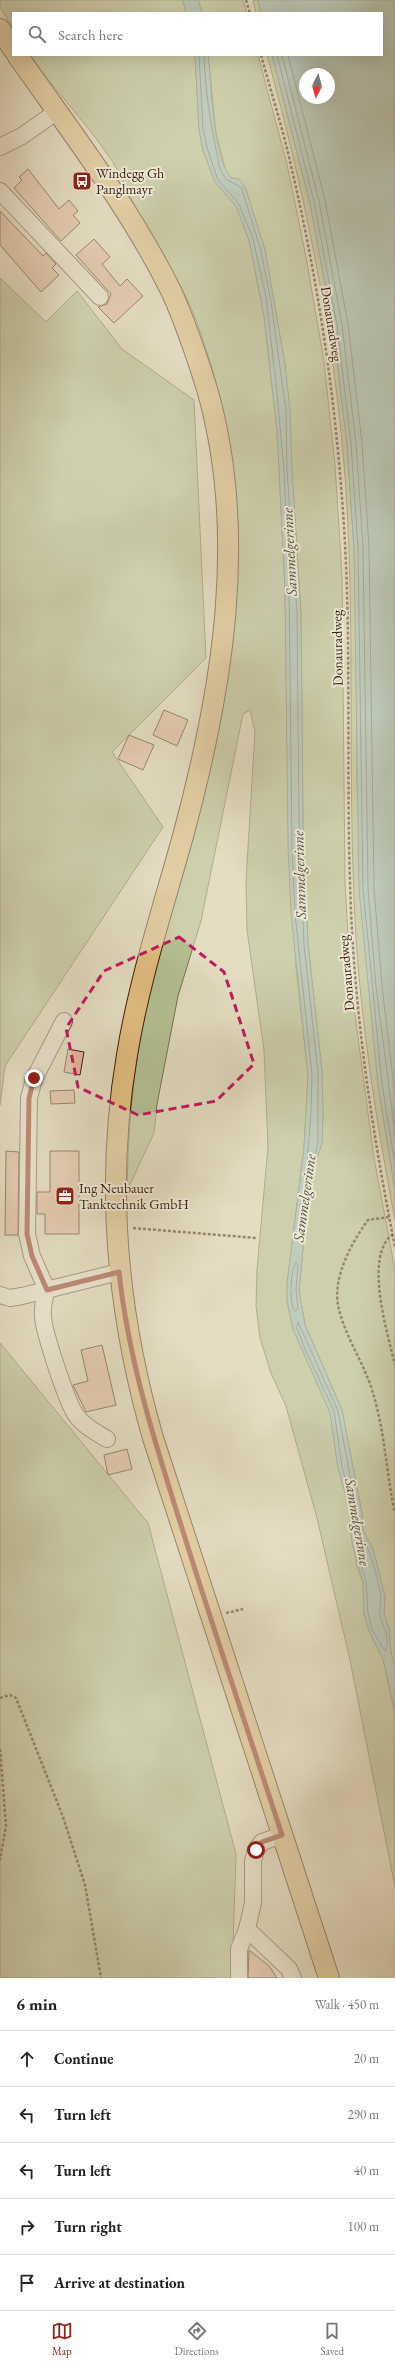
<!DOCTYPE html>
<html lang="en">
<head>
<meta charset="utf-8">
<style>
  :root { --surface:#fff; --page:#f6f6f6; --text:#222; --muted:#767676; --line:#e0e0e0; --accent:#8f2418 }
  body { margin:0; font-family:"EB Garamond",serif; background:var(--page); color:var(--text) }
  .compass { position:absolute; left:299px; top:68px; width:36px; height:36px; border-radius:50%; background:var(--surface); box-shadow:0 4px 16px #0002; rotate:186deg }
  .stop { position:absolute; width:12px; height:12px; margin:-9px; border:3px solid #8f2418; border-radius:50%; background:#fff }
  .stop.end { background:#8f2418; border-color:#fff; box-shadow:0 1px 4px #0008 }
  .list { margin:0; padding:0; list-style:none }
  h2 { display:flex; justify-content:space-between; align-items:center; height:52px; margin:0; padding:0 16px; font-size:17px }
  h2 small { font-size:13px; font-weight:400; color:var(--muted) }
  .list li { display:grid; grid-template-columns:26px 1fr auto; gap:12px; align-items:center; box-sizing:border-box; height:56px; padding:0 16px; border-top:1px solid var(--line) }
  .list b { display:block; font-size:15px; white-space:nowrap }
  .list em { font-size:13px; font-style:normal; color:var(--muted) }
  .icon { flex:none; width:22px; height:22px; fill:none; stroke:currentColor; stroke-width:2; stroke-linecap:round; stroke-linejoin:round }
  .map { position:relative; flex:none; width:395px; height:1978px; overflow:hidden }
  .search { position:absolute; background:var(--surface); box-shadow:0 4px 16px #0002; left:12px; right:12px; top:12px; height:44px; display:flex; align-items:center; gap:10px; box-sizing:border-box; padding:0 14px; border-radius:0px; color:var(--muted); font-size:15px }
  .sheet { height:332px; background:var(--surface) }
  nav { display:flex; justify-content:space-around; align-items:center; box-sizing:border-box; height:56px; border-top:1px solid var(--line); background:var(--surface); font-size:11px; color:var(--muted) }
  nav a { display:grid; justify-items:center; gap:2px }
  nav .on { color:var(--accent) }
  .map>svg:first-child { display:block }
  .green { fill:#b4c193; stroke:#78704f }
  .water { fill:#96bbb7; stroke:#727c72; fill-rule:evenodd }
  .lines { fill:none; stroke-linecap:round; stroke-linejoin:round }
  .shore { stroke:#696c61; stroke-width:1 }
  .building { fill:#e4b59c; stroke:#3c1e0b }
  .minor-casing { stroke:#664e39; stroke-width:18 }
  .major-casing { stroke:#3c1e0b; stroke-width:22 }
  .path { stroke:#3c1e0b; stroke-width:2.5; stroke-dasharray:3 2; stroke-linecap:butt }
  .minor { stroke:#ede9d7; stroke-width:16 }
  .major { stroke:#e2be81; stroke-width:20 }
  .route { stroke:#8f2418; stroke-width:5 }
  .marked { fill:none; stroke:#c2185b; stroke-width:3; stroke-dasharray:8 5; stroke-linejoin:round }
  .labels { text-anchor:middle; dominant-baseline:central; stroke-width:4; stroke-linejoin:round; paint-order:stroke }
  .poi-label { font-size:14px; fill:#3c1e0b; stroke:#ede9d7; text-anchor:start }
  .street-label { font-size:14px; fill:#3c1e0b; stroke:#ede9d7 }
  .water-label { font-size:15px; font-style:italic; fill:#574d3f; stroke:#ede9d7 }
</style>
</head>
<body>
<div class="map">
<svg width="395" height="1978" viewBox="0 0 395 1978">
  <rect width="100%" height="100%" fill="#e4ddc2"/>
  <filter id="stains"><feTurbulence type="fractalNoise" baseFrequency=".005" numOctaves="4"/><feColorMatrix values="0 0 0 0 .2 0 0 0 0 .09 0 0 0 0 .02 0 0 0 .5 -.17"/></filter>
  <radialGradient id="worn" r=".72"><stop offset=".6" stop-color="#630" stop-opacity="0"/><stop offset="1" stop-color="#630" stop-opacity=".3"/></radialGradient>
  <g class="green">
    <path d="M0,0H183L186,13H13V28L0,7Z"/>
    <path d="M198,0H243L247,13H202Z"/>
    <path d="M253,0H258L261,13H256Z"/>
    <path d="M30,55H195L199,129L203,150L215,182L236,206L249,240L264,316L277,430L285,588L287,740L296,967L308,1075L304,1148L287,1284V1301L293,1329L330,1412L338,1468L349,1506L357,1567L363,1582L364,1614L369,1631L383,1659L394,1709L395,1887L350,1660L317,1518L286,1406L271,1373L260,1338L256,1306L257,1269L268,1147L264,1050L247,930L246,881L255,732L250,710L243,714L201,921L178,996L157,1104L154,1133L127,1191C128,1147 130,1103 137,1059C149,977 178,899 198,819C240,654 258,483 196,320C181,280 155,246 136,208C126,190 120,171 108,155C84,120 54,90 30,55Z"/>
    <path d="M208,55H258L287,164L306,257L324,361L335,465L342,576L345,883L348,935L354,1007L374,1158L395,1270V1666L391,1653L389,1629L384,1614L385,1597L373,1549L363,1530L362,1514L342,1410L305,1325L299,1291L309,1184L322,1143L323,1113L322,1072L308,944L303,820L301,613L285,365L265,250L245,187L231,178L226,172L216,133Z"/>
    <path d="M267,55H272L310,203L333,326L347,444L354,548L357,668V787L378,1085L395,1190V1220C375,1114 358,1006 354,898C348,762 355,626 346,490C336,342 306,198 267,55Z"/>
    <path d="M0,278L46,322L77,291L122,349L194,400L206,658L112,752L163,827L5,1066L0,1105Z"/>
    <path d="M0,1343L148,1523L236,1854L232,1978H0Z"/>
  </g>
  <g class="water">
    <path d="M183,0H198L202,13H186Z"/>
    <path d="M258,0H395V1190L378,1085L359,890L354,548L347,444L333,326L310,203L272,55H382V13H261ZM305,74H329V98H305Z"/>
    <path d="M195,55H208C212,85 212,156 231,178L239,179L245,187L265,250L285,365L290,410L292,470L301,613L303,820L308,944L322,1072L323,1113L322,1143L309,1184L299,1291L305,1325L342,1410L362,1514L363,1530L373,1549L385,1597L384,1614L389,1629L391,1653L395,1666V1713L383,1659L369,1631L364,1614L363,1582L352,1543L349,1506L338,1468L330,1413L293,1329L287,1301V1284L304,1148L308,1075L291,913L288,846L285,588L277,430L264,316L249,240L236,206L215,182L203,150L199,129Z"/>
  </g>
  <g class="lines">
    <g class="shore">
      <path d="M199,55L203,128L207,148L218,180L239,204L253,239L266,297L276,383L284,470L289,588L292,846L295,913L312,1075L311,1112L307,1163L309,1165L315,1156L318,1142V1073L304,944L299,820L297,613L287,470L286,411L271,302L261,251L242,189C236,182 228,183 223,175C219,169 218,160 217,154C210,121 205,88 204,55"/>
      <path d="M277,55L314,202L337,325L351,444L358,548L363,889L382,1084L395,1165"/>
      <path d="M282,55L319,201L342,325L356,443L363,547L368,889L376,987L395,1133"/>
      <path d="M288,55L325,200L348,324L362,443L369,547L374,889L382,986L395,1095"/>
      <path d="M296,1263L298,1265L296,1290L298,1309L295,1311C289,1305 290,1269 296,1263Z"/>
      <path d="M298,1322L338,1411L353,1492L352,1494L349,1493L342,1467L334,1411L305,1349L297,1328Z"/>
      <path d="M358,1532C369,1541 378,1581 381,1596C381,1602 379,1608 380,1615C382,1625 392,1641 385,1651L372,1630L368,1613L366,1581L361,1565L356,1534Z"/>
    </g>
  </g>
  <g class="building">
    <path d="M28,169L59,209L69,200L78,211L73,215L80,223L61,241L14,188L22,180L19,177Z"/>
    <path d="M0,211L43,256L46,253L56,264L52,268L59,275L41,292L0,245Z"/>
    <path d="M94,239L110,257L102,264L120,286L127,279L143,296L114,323L98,307L107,304L111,294L76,255Z"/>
    <path d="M164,710L188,720L177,746L153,735Z"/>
    <path d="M129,735L154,745L143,770L118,759Z"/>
    <path d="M68,1049L84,1052L80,1075L64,1072Z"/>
    <path d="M74,1090L75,1103L51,1104L50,1091Z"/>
    <path d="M6,1151L19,1152L18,1235H5Z"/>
    <path d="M50,1151H79V1234H45V1214H37V1192H50Z"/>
    <path d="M102,1345L116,1405L86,1412L73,1385L88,1381L81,1350Z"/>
    <path d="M127,1449L132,1469L108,1475L104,1455Z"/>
    <path d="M249,1950L269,1966L277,1978H248Z"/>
  </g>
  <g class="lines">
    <g class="minor-casing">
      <g id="minor">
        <path d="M0,147L22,136L56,112"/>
        <path d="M0,191L100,297"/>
        <path d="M64,1021L34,1079L29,1098L27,1234L32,1256L47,1290C44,1299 42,1307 43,1317C44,1332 67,1403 76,1415C83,1426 96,1432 107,1439"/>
        <path d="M0,1295L10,1298L22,1296L119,1272"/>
        <path d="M282,1835L262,1842L256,1850L253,1861V1903L247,1929L289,1969L293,1978"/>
        <path d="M239,1978V1949L247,1929"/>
      </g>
    </g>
    <g class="major-casing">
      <g id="major">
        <path d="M0,29L13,49"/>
        <path d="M17,55C71,132 131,209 172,293C186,324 197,357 207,389C249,535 222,692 183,836C163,908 139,981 127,1055C105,1184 117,1313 153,1438L329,1978"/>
      </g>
    </g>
    <g class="path">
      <path d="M246,0L250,13"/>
      <path d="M261,55C271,92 283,129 291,166C318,280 335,396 343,512C352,635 346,758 350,881C353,1003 371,1127 395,1247"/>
      <path d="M389,1217L368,1220C352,1242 333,1276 338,1305C344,1335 363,1361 372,1390C385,1430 386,1473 395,1513"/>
      <path d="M133,1228L256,1238"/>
      <path d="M393,1234C363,1256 388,1334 395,1365"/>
      <path d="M226,1613L243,1609"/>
      <path d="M0,1698L10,1695L16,1698L63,1817L85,1885L101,1978"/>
      <path d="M0,1749L6,1826L0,1860"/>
    </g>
    <use href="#minor" class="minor"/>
    <use href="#major" class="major"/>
  </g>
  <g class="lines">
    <path class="route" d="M34,1078L29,1098L27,1234L32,1256L47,1290L119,1272C129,1365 158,1452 186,1541C217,1640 250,1737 282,1835L262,1842L256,1850"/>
  </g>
  <path d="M0 0H395V1978H0ZM179,937L224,972L254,1064L216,1101L138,1115L78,1087L66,1028L104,971Z" fill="#e4ddc2" fill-opacity=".55" fill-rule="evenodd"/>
  <path class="marked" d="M179,937L224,972L254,1064L216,1101L138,1115L78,1087L66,1028L104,971Z"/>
  <defs>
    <g id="bus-square" transform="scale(1)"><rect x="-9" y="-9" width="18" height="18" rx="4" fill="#8f2418" stroke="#ede9d7"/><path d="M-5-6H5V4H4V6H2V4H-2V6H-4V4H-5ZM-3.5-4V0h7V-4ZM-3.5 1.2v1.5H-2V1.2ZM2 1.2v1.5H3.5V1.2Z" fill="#fff"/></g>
    <g id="office-square" transform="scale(1)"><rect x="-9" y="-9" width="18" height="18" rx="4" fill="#8f2418" stroke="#ede9d7"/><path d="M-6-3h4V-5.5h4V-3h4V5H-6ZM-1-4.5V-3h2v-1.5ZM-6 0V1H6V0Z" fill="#fff"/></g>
  </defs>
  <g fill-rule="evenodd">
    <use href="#bus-square" x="82" y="181"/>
    <use href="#office-square" x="65" y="1196"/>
  </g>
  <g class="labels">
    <g class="poi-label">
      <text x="96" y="173">Windegg Gh<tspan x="96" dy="16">Panglmayr</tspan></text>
      <text x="79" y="1188">Ing Neubauer<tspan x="79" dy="16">Tanktechnik GmbH</tspan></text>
    </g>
    <g class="street-label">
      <text transform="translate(332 324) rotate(81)">Donauradweg</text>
      <text transform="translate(337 648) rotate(-91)">Donauradweg</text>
      <text transform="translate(346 973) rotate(-95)">Donauradweg</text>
    </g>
    <g class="water-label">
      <text transform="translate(289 552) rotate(-93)">Sammelgerinne</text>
      <text transform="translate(299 875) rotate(-92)">Sammelgerinne</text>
      <text transform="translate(304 1198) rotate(-82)">Sammelgerinne</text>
      <text transform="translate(358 1522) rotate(80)">Sammelgerinne</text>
    </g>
  </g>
  <rect width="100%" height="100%" filter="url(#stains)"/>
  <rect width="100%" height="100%" fill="url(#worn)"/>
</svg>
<svg class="compass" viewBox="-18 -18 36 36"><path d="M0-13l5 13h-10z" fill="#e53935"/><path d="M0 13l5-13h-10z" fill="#767676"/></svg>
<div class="stop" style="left:256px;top:1850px"></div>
<div class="stop end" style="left:34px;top:1078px"></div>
<div class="search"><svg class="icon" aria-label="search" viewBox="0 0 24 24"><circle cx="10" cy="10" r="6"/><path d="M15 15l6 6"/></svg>Search here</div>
</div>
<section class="sheet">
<h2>6 min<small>Walk · 450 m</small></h2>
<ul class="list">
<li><svg class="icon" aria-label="ahead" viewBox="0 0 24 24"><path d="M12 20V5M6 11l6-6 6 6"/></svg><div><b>Continue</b></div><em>20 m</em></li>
<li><svg class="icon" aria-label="left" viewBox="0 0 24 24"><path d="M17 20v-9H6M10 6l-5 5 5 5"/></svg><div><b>Turn left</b></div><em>290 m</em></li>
<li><svg class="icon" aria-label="left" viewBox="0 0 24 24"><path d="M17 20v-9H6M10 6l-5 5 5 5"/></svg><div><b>Turn left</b></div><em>40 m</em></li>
<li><svg class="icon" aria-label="right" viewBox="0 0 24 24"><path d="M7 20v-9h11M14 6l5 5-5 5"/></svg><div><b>Turn right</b></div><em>100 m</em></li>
<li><svg class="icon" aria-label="arrive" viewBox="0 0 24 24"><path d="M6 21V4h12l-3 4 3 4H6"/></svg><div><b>Arrive at destination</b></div></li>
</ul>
</section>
<nav>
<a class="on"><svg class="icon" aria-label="map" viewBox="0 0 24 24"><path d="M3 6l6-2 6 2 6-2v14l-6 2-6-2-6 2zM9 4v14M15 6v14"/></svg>Map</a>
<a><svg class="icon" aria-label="directions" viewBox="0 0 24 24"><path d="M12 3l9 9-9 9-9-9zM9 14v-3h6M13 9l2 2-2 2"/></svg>Directions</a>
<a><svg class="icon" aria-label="saved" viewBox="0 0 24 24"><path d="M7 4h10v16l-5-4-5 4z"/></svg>Saved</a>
</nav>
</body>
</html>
